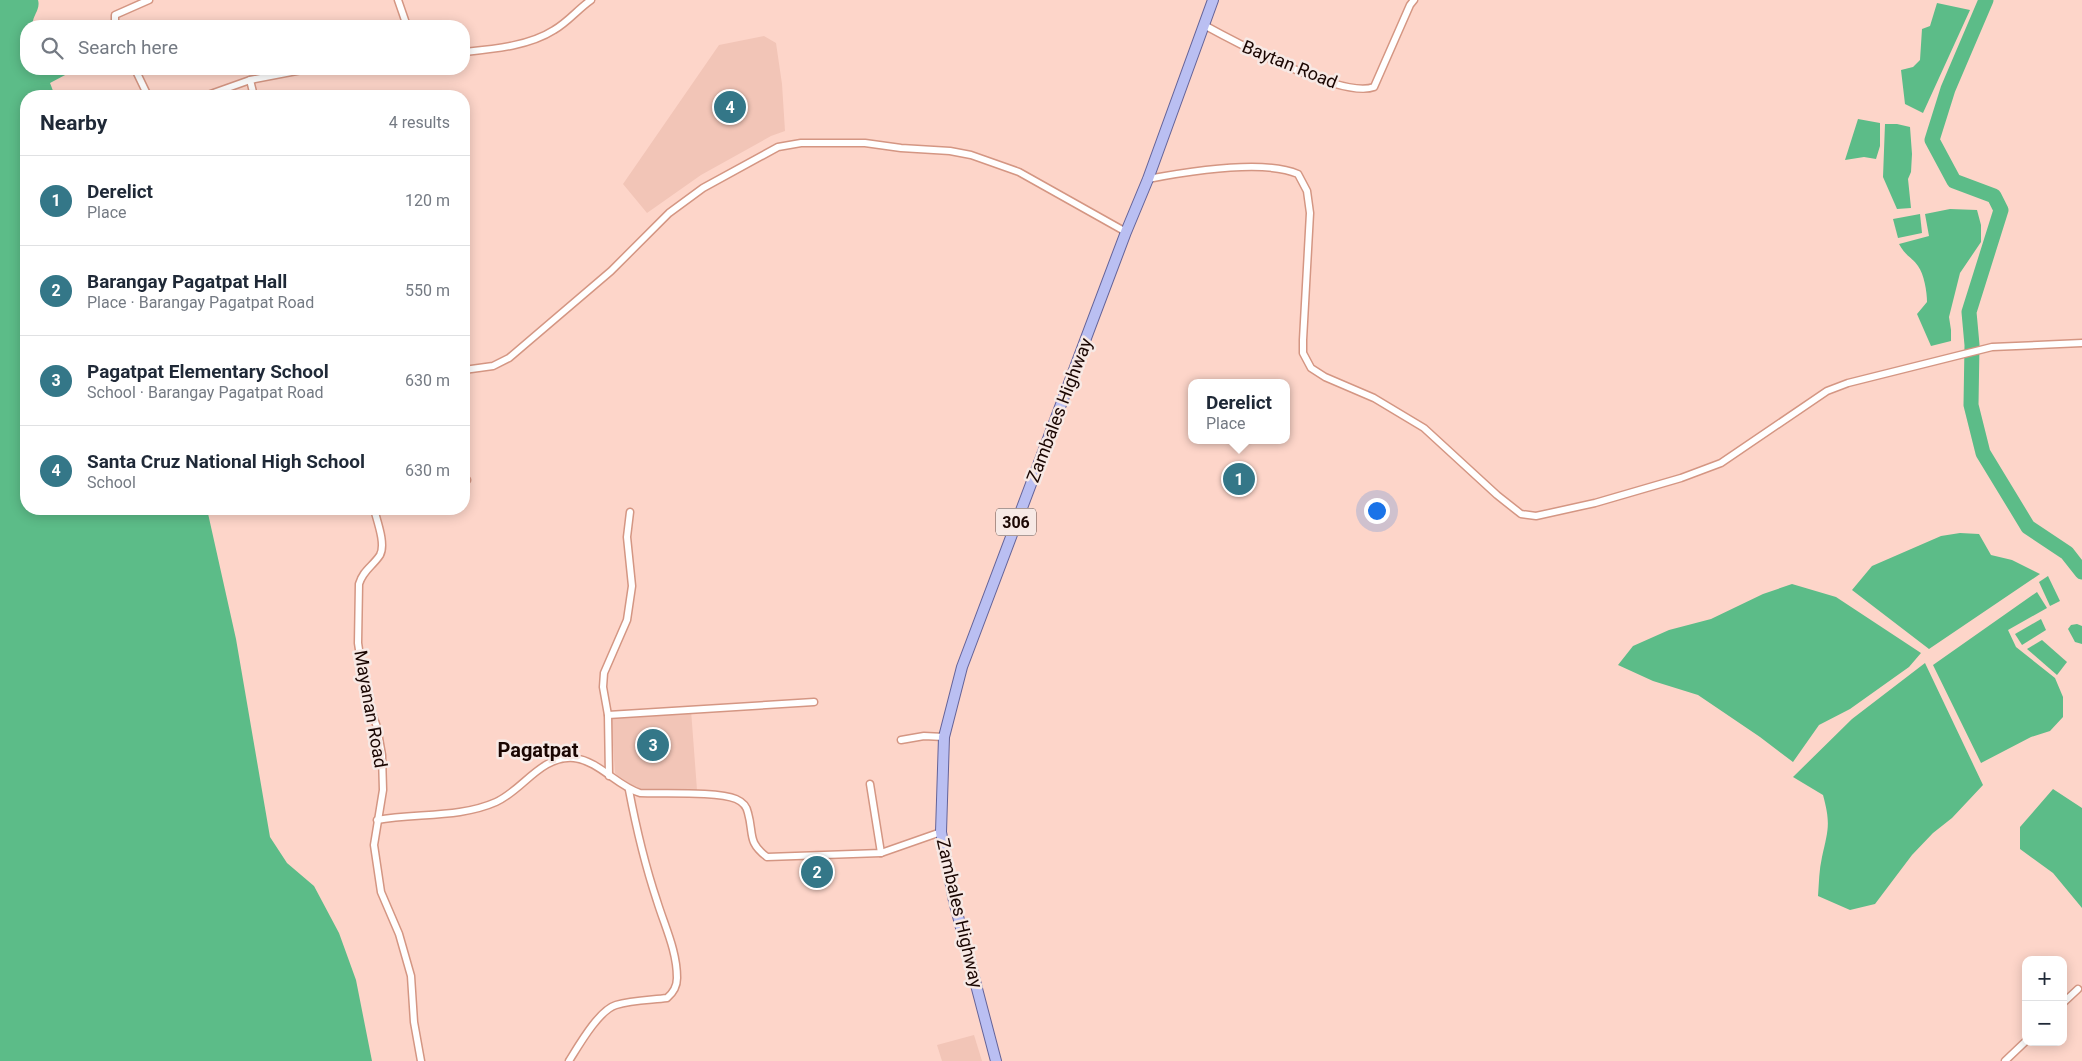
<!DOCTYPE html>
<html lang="en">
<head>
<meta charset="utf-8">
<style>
  :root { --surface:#fff; --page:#f2f2f3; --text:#1f2937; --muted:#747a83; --line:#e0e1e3; --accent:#347788 }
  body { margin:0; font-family:Roboto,sans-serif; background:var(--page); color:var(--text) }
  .controls { position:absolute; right:15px; bottom:15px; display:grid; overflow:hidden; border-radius:10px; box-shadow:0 2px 12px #0003 }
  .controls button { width:45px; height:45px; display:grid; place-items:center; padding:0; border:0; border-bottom:1px solid var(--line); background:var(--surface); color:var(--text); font:25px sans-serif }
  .you { position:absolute; left:1376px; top:510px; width:18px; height:18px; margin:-12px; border:4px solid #fff; border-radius:50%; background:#1a73e8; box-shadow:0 0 0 8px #1a73e833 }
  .badge { display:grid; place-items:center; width:32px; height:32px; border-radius:50%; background:var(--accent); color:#fff; font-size:16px; font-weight:700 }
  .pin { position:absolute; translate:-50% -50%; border:2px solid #fff; box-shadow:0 1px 5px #0006 }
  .popup { position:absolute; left:1188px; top:379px; width:102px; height:65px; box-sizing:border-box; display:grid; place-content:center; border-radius:10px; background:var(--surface); filter:drop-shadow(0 1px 4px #0005); font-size:16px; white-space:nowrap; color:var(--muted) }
  .popup b { font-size:19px; color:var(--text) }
  .popup::after { content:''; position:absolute; left:50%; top:100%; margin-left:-10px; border:10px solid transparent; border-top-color:var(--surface) }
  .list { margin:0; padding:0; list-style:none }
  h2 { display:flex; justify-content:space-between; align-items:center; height:65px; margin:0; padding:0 20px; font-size:21px }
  h2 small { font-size:16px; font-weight:400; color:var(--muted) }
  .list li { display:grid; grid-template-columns:32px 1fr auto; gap:15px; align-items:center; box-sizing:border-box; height:90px; padding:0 20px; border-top:1px solid var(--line) }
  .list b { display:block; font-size:19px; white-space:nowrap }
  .list p { margin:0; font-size:16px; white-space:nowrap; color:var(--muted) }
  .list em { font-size:16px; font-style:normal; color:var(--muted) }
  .icon { flex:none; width:28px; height:28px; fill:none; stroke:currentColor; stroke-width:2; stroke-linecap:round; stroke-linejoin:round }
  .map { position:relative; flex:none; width:2082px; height:1061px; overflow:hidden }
  .search { position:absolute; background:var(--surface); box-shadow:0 2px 12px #0003; left:20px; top:20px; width:450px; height:55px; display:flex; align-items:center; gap:12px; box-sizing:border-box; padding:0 18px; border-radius:20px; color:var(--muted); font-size:19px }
  .panel { position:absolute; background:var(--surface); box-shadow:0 2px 12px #0003; left:20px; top:90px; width:450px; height:425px; border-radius:20px }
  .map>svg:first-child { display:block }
  .built { fill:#f2c5b7 }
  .water { fill:#5cbc88 }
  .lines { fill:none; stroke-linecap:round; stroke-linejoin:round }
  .river { stroke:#5cbc88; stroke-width:15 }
  .street-casing { stroke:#d49683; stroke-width:9 }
  .primary-casing { stroke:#646398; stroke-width:12 }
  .street { stroke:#fff; stroke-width:6 }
  .primary { stroke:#babff2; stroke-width:10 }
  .labels { text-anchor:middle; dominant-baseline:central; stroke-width:5; stroke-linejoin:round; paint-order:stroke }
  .shield { fill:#f7e9e5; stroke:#5c4a46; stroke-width:1 }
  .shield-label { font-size:16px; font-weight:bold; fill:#1a0602 }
  .street-label { font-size:18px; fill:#1a0602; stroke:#f7e9e5 }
  .quarter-label { font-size:20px; font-weight:bold; fill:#1a0602; stroke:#f7e9e5 }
</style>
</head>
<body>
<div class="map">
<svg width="2082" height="1061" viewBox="0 0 2082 1061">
  <rect width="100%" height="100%" fill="#fdd5c9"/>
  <g class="built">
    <path d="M764,36L776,43L782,84L785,131L771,136L701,175L647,213L623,184L719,45Z"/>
    <path d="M691,710L697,790L638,791L620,779L615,773L611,716Z"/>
    <path d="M974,1035L982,1061H942L937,1045Z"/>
  </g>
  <g class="water">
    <path d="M0,0H38C41,10 31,17 33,26H26V69H65L67,74L50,83L55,96H26V509H207L236,639L270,837L287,863L314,886L339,933L356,980L372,1061H0Z"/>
    <path d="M1937,3L1970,10L1923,113L1905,104L1901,70L1913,67L1920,60L1922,29L1930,26Z"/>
    <path d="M1858,119L1880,123V146L1876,159L1864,157L1845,160Z"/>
    <path d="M1885,124H1897L1910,127L1912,154L1911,172L1908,179L1911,208L1897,209L1883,177Z"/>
    <path d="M1950,209L1977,210L1981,225V242L1960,273L1949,317L1951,330V341L1931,346L1917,314L1927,302C1927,292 1924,274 1918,266C1912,257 1906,257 1899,244L1929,236L1925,214Z"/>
    <path d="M1920,214L1922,233L1898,238L1893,219Z"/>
    <path d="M1960,533L1979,534L1991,555L2012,560L2040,574L1929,649L1852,590L1872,566L1941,536Z"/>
    <path d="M2048,576L2060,601L2050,606L2039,582Z"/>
    <path d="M1792,584L1836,597L1921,653L1909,667L1850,709L1819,725L1793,762L1760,737L1698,695L1653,681L1618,665L1633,646L1669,630L1711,619L1763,594Z"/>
    <path d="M2037,592L2047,608L2008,630L2016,647L2055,678L2063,697V717L2050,731L2031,737L1981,763L1933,665Z"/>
    <path d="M2041,619L2046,630L2022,645L2015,634Z"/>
    <path d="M2077,624L2082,626V644L2075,642L2068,629L2071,625Z"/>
    <path d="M2042,640L2067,662L2057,675L2027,649Z"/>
    <path d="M1925,663L1983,785L1952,818L1933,833L1912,855L1875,904L1850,910L1818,896C1819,883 1819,870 1822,857C1828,830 1831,824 1823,795L1793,777L1852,719Z"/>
    <path d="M2053,789L2082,808V908L2053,873L2020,849V827Z"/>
  </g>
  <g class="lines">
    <path class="river" d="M1986,0L1948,89L1932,140L1954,181L1994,196L2001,210L1969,312L1972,345L1971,405L1983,453L2028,527L2067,553L2082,572"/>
    <g class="street-casing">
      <g id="street">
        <path d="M398,0L407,26"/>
        <path d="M1204,25C1235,42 1342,99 1374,87L1410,5L1414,0"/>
        <path d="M115,26V15L149,0"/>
        <path d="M464,52C494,49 529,46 554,30C568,22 578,9 591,0"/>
        <path d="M135,69L148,96"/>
        <path d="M250,80L254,96"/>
        <path d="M205,96L250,80L307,69"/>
        <path d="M1148,179C1185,172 1264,159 1298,174L1307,191L1310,213L1303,340V353L1311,368L1325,377L1374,398L1424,428L1497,495L1521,514L1536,516L1595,503L1681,478L1721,463L1827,391L1848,383L1992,347L2082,343"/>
        <path d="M464,370L493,366L509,358L611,271L669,213L703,188L778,147L801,143H865L901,148L950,151L971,155L1019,172L1126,232"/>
        <path d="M464,479L467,480"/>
        <path d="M374,509C377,521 386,544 380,555C373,566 363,570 359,584L358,643L366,696L377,727L382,755L383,790L374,845L381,892L399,934L411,976L414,1022L421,1061"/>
        <path d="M608,715L814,702"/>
        <path d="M901,740L924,736L944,737"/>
        <path d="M609,776L608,715L603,687L604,673L627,620L632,586L627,537L630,512"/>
        <path d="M870,784L881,853"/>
        <path d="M377,820C417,813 460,818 496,802C523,790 541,755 574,758C599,761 617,786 640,793C663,794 718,791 736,799C743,802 747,807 748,813C754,834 747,842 767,857L881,853L941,832"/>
        <path d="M2063,1003L2078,989"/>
        <path d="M569,1061C579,1045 599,1010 616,1005C632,1000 651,1000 667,998C673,993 677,987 677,978C677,951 665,927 657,901C645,865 636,827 629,790"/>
        <path d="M2005,1061L2026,1041"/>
      </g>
    </g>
    <g class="primary-casing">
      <path id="primary" d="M996,1061L954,901L941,832L944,737L962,667L1126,232L1148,179L1213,0"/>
    </g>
    <use href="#street" class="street"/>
    <use href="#primary" class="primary"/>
  </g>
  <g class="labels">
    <rect class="shield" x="996" y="508.5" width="40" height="27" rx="4"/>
    <g class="shield-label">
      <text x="1016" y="522">306</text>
    </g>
    <g class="street-label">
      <text transform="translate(1290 64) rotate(22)">Baytan Road</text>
      <text transform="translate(1059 410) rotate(-69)">Zambales Highway</text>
      <text transform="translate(371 709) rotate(80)">Mayanan Road</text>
      <text transform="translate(960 913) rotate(77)">Zambales Highway</text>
    </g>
    <g class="quarter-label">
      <text x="538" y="750">Pagatpat</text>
    </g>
  </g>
</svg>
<div class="controls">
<button>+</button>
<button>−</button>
</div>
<div class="you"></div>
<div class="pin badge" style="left:1239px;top:479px">1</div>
<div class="popup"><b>Derelict</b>Place</div>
<div class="pin badge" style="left:817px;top:872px">2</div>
<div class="pin badge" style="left:653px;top:745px">3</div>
<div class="pin badge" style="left:730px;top:107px">4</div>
<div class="search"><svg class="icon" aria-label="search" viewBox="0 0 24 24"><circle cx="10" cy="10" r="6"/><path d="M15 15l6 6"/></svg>Search here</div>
<section class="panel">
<h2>Nearby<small>4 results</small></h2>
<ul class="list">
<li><span class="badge">1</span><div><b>Derelict</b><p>Place</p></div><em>120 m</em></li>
<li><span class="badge">2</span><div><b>Barangay Pagatpat Hall</b><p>Place · Barangay Pagatpat Road</p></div><em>550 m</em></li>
<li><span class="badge">3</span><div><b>Pagatpat Elementary School</b><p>School · Barangay Pagatpat Road</p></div><em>630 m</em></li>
<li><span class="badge">4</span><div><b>Santa Cruz National High School</b><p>School</p></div><em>630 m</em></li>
</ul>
</section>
</div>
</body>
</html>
